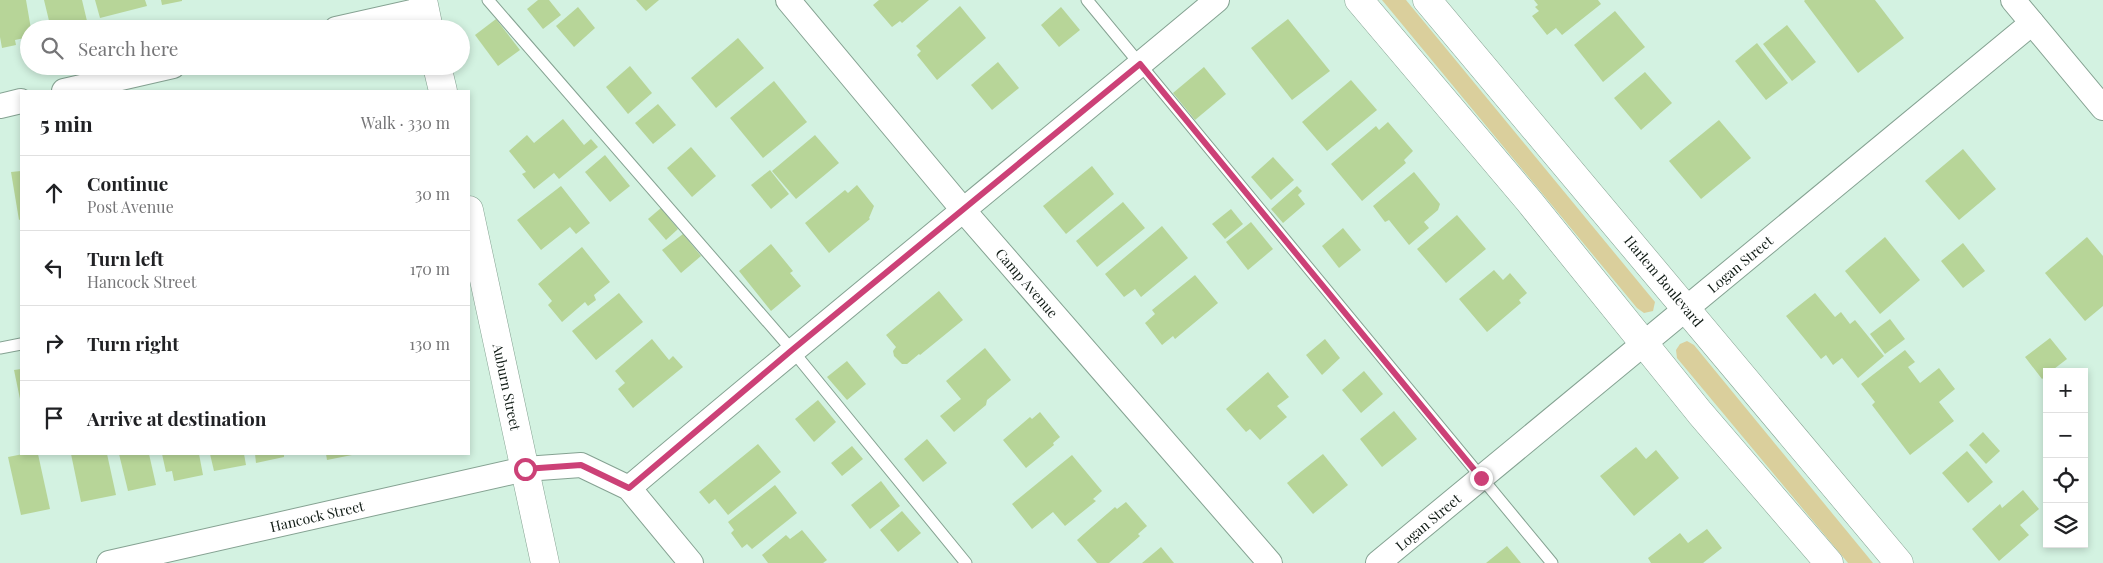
<!DOCTYPE html>
<html lang="en">
<head>
<meta charset="utf-8">
<style>
  :root { --surface:#fff; --page:#f6f6f6; --text:#202124; --muted:#757577; --line:#e0e0e0 }
  body { margin:0; font-family:"Playfair Display",serif; background:var(--page); color:var(--text) }
  .controls { position:absolute; right:15px; bottom:15px; display:grid; overflow:hidden; border-radius:0px; box-shadow:0 2px 8px #0003 }
  .controls button { width:45px; height:45px; display:grid; place-items:center; padding:0; border:0; border-bottom:1px solid var(--line); background:var(--surface); color:var(--text); font:25px sans-serif }
  .stop { position:absolute; width:15px; height:15px; margin:-11px; border:4px solid #cc4177; border-radius:50%; background:#fff }
  .stop.end { background:#cc4177; border-color:#fff; box-shadow:0 1px 5px #0008 }
  .list { margin:0; padding:0; list-style:none }
  h2 { display:flex; justify-content:space-between; align-items:center; height:65px; margin:0; padding:0 20px; font-size:21px }
  h2 small { font-size:16px; font-weight:400; color:var(--muted) }
  .list li { display:grid; grid-template-columns:32px 1fr auto; gap:15px; align-items:center; box-sizing:border-box; height:75px; padding:0 20px; border-top:1px solid var(--line) }
  .list b { display:block; font-size:19px; white-space:nowrap }
  .list p { margin:0; font-size:16px; white-space:nowrap; color:var(--muted) }
  .list em { font-size:16px; font-style:normal; color:var(--muted) }
  .icon { flex:none; width:28px; height:28px; fill:none; stroke:currentColor; stroke-width:2; stroke-linecap:round; stroke-linejoin:round }
  .map { position:relative; flex:none; width:2103px; height:563px; overflow:hidden }
  .search { position:absolute; background:var(--surface); box-shadow:0 2px 8px #0003; left:20px; top:20px; width:450px; height:55px; display:flex; align-items:center; gap:12px; box-sizing:border-box; padding:0 18px; border-radius:28px; color:var(--muted); font-size:19px }
  .panel { position:absolute; background:var(--surface); box-shadow:0 2px 8px #0003; left:20px; top:90px; width:450px; height:365px; border-radius:0px }
  .map>svg:first-child { display:block }
  .green { fill:#dacf9c }
  .building { fill:#b7d598 }
  .lines { fill:none; stroke-linecap:round; stroke-linejoin:round }
  .lane-casing { stroke:#85a292; stroke-width:13 }
  .street-casing { stroke:#85a292; stroke-width:26 }
  .secondary-casing { stroke:#85a292; stroke-width:29 }
  .lane { stroke:#fff; stroke-width:11 }
  .street { stroke:#fff; stroke-width:24 }
  .secondary { stroke:#fff; stroke-width:28 }
  .route { stroke:#cc4177; stroke-width:6 }
  .labels { text-anchor:middle; dominant-baseline:central; stroke-width:4.5; stroke-linejoin:round; paint-order:stroke }
  .street-label { font-size:14px; fill:#0f1a14; stroke:#fff }
</style>
</head>
<body>
<div class="map">
<svg width="2103" height="563" viewBox="0 0 2103 563">
  <rect width="100%" height="100%" fill="#d3f2e1"/>
  <g class="green">
    <path d="M1382,0H1406L1655,302L1653,311L1644,313L1637,308Z"/>
    <path d="M1687,341L1694,345L1873,563H1848L1677,358L1676,350L1680,344Z"/>
  </g>
  <g class="building">
    <path d="M0,0H26L31,29H29V37L15,40L16,45L2,48L0,37Z"/>
    <path d="M44,0H82L87,21L64,26V29H51Z"/>
    <path d="M95,0H145L147,6L100,18Z"/>
    <path d="M161,0H182V1L162,5Z"/>
    <path d="M538,0H549L561,15L543,29L527,9Z"/>
    <path d="M636,0H659L646,11Z"/>
    <path d="M879,0H929L902,23L900,21L892,27L873,5Z"/>
    <path d="M1534,0H1598L1601,4L1562,35L1556,28L1547,35L1532,16L1539,11L1535,7L1538,5Z"/>
    <path d="M1805,0H1875L1904,38L1858,73L1804,1Z"/>
    <path d="M960,6L986,38L937,80L917,55L921,51L916,46Z"/>
    <path d="M578,7L595,28L574,47L556,26Z"/>
    <path d="M1061,7L1080,30L1059,47L1041,25Z"/>
    <path d="M1615,11L1645,47L1603,82L1574,45Z"/>
    <path d="M496,19L520,50L498,66L475,35Z"/>
    <path d="M1288,19L1330,71L1292,100L1251,48Z"/>
    <path d="M1787,25L1816,62L1792,81L1763,44Z"/>
    <path d="M738,38L764,68L716,108L691,78Z"/>
    <path d="M1757,43L1788,83L1766,100L1735,61Z"/>
    <path d="M998,62L1019,88L992,110L971,85Z"/>
    <path d="M630,66L652,93L628,114L606,87Z"/>
    <path d="M1204,67L1226,94L1195,120L1173,93Z"/>
    <path d="M1645,72L1672,103L1641,130L1614,98Z"/>
    <path d="M1351,80L1377,110L1327,151L1302,122Z"/>
    <path d="M774,81L807,122L763,158L730,118Z"/>
    <path d="M658,104L676,125L653,144L635,123Z"/>
    <path d="M563,119L584,145L591,139L598,147L559,179L554,173L534,189L522,174L526,172L509,151L527,135L534,143Z"/>
    <path d="M1719,120L1751,158L1701,199L1669,161Z"/>
    <path d="M1388,122L1413,151L1404,160L1406,163L1362,201L1331,164L1376,126L1379,130Z"/>
    <path d="M815,135L839,163L796,199L772,171Z"/>
    <path d="M691,147L716,176L692,197L667,168Z"/>
    <path d="M1963,149L1996,189L1959,220L1925,181Z"/>
    <path d="M605,155L630,186L610,202L585,172Z"/>
    <path d="M1273,157L1294,180L1271,200L1251,177Z"/>
    <path d="M1092,166L1114,194L1066,234L1043,206Z"/>
    <path d="M770,170L789,194L771,209L751,185Z"/>
    <path d="M21,171V219L19,220L11,172Z"/>
    <path d="M1414,172L1440,204L1438,210L1424,222L1429,228L1409,245L1389,220L1385,222L1373,206Z"/>
    <path d="M857,185L874,206L869,218L870,219L829,253L805,223L845,190L848,193Z"/>
    <path d="M561,186L590,223L576,234L570,227L541,250L517,220Z"/>
    <path d="M1297,186L1302,191L1298,195L1305,204L1283,223L1271,209Z"/>
    <path d="M1123,202L1145,228L1097,267L1076,241Z"/>
    <path d="M661,208L678,229L666,240L648,219Z"/>
    <path d="M1231,209L1243,224L1225,239L1212,224Z"/>
    <path d="M1457,215L1486,249L1446,283L1417,249Z"/>
    <path d="M1251,222L1273,249L1248,270L1226,242Z"/>
    <path d="M1162,226L1188,258L1141,297L1135,289L1124,297L1105,274Z"/>
    <path d="M1343,228L1361,250L1339,268L1322,246Z"/>
    <path d="M683,234L701,256L681,273L662,250Z"/>
    <path d="M1885,237L1920,280L1880,314L1845,271Z"/>
    <path d="M2087,237L2103,256V306L2085,321L2045,273Z"/>
    <path d="M1963,243L1985,271L1963,288L1941,261Z"/>
    <path d="M771,244L793,271L790,273L801,286L771,311L739,271Z"/>
    <path d="M582,247L610,282L594,295L596,300L588,306L585,302L562,322L548,305L552,301L538,284Z"/>
    <path d="M1494,270L1503,280L1510,273L1527,293L1519,300L1521,303L1487,332L1459,299Z"/>
    <path d="M1195,275L1218,303L1175,339L1173,336L1162,345L1145,323L1155,314L1152,310Z"/>
    <path d="M939,291L963,320L920,355L919,354L907,364H902L894,356L893,351L896,347L886,335Z"/>
    <path d="M619,293L643,322L596,360L572,331Z"/>
    <path d="M1815,293L1835,317L1841,312L1850,324L1855,320L1884,356L1858,378L1842,358L1833,365L1826,355L1821,359L1786,316Z"/>
    <path d="M1890,319L1905,339L1885,354L1870,334Z"/>
    <path d="M2050,338L2067,359L2050,372H2047V375L2042,379L2025,357Z"/>
    <path d="M652,339L669,360L673,356L683,367L633,408L618,389L625,383L615,371Z"/>
    <path d="M1325,339L1340,358L1322,375L1306,355Z"/>
    <path d="M985,348L1011,380L987,400L986,405L954,432L940,416L961,399L946,381Z"/>
    <path d="M1905,350L1915,362L1908,367L1920,383L1939,368L1955,389L1939,402L1954,421L1910,455L1872,405L1875,402L1861,384Z"/>
    <path d="M847,361L866,384L847,400L827,377Z"/>
    <path d="M21,369V399H20L14,370Z"/>
    <path d="M1364,371L1383,394L1361,413L1342,390Z"/>
    <path d="M1268,372L1289,397L1277,406L1287,417L1260,440L1250,429L1246,432L1226,409Z"/>
    <path d="M818,400L836,422L814,442L795,419Z"/>
    <path d="M1394,411L1417,439L1382,467L1360,439Z"/>
    <path d="M1040,412L1060,437L1053,443L1054,445L1026,468L1003,440L1030,417L1032,419Z"/>
    <path d="M1983,432L2000,451L1986,464L1969,445Z"/>
    <path d="M927,439L947,463L923,482L904,459Z"/>
    <path d="M758,444L781,472L728,515L715,499L709,504L699,492Z"/>
    <path d="M852,446L863,459L842,476L831,463Z"/>
    <path d="M1636,447L1646,459L1656,450L1679,478L1634,516L1600,476Z"/>
    <path d="M1967,451L1993,482L1968,503L1942,473Z"/>
    <path d="M23,454H38L50,509L21,515L8,457Z"/>
    <path d="M71,454H107L116,495L81,502Z"/>
    <path d="M119,454H149L156,485L128,491Z"/>
    <path d="M162,454H199L203,475L174,481L172,471L166,472Z"/>
    <path d="M210,454H244L246,465L214,471Z"/>
    <path d="M255,454H284V457L256,463Z"/>
    <path d="M326,454H352V455L327,460Z"/>
    <path d="M1323,454L1348,485L1313,514L1287,483Z"/>
    <path d="M1072,455L1102,491L1093,499L1096,501L1065,526L1053,512L1032,529L1012,504Z"/>
    <path d="M881,481L900,506L870,529L851,505Z"/>
    <path d="M775,485L797,513L752,549L747,544L742,548L731,533L734,530L728,522Z"/>
    <path d="M2023,490L2039,509L2020,525L2029,535L1999,561L1972,529L2000,504L2002,508Z"/>
    <path d="M1126,502L1147,526L1138,534L1140,536L1109,563H1097L1077,540L1115,507L1117,509Z"/>
    <path d="M902,511L921,533L898,552L880,530Z"/>
    <path d="M1707,529L1722,548L1703,563H1651L1648,558L1680,533L1688,543Z"/>
    <path d="M802,530L827,560L823,563H768L762,555L786,535L790,539Z"/>
    <path d="M1507,546L1521,563H1486Z"/>
    <path d="M1161,547L1174,563H1142Z"/>
  </g>
  <g class="lines">
    <g class="lane-casing">
      <g id="lane">
        <path d="M488,0L792,350L966,563"/>
        <path d="M1087,0L1552,563"/>
        <path d="M0,348L21,344"/>
      </g>
    </g>
    <g class="street-casing">
      <g id="street">
        <path d="M788,0L964,211L1270,563"/>
        <path d="M2013,0L2103,108"/>
        <path d="M336,29L425,9"/>
        <path d="M64,91L173,66"/>
        <path d="M0,106L21,101"/>
        <path d="M629,488C824,323 1022,163 1217,0"/>
        <path d="M109,563L525,469L581,465L629,488L691,563"/>
        <path d="M1378,563L2032,23"/>
      </g>
    </g>
    <g class="secondary-casing">
      <g id="secondary">
        <path d="M423,0L429,29"/>
        <path d="M1359,0L1529,201L1700,413L1829,563"/>
        <path d="M1427,0L1899,563"/>
        <path d="M437,66L443,91"/>
        <path d="M469,210L545,563"/>
      </g>
    </g>
    <use href="#lane" class="lane"/>
    <use href="#street" class="street"/>
    <use href="#secondary" class="secondary"/>
  </g>
  <g class="lines">
    <path class="route" d="M525,469L581,465L629,488L792,350L1140,64L1481,478"/>
  </g>
  <g class="labels">
    <g class="street-label">
      <text transform="translate(1740 264) rotate(-40)">Logan Street</text>
      <text transform="translate(1664 281) rotate(50)">Harlem Boulevard</text>
      <text transform="translate(1027 283) rotate(49)">Camp Avenue</text>
      <text transform="translate(507 387) rotate(78)">Auburn Street</text>
      <text transform="translate(317 516) rotate(-13)">Hancock Street</text>
      <text transform="translate(1428 522) rotate(-40)">Logan Street</text>
    </g>
  </g>
</svg>
<div class="controls">
<button>+</button>
<button>−</button>
<button><svg class="icon" aria-label="locate" viewBox="0 0 24 24"><circle cx="12" cy="12" r="6"/><path d="M12 2v4M12 18v4M2 12h4M18 12h4"/></svg></button>
<button><svg class="icon" aria-label="layers" viewBox="0 0 24 24"><path d="M12 4l9 5-9 5-9-5zM3 14l9 5 9-5"/></svg></button>
</div>
<div class="stop" style="left:525px;top:469px"></div>
<div class="stop end" style="left:1481px;top:478px"></div>
<div class="search"><svg class="icon" aria-label="search" viewBox="0 0 24 24"><circle cx="10" cy="10" r="6"/><path d="M15 15l6 6"/></svg>Search here</div>
<section class="panel">
<h2>5 min<small>Walk · 330 m</small></h2>
<ul class="list">
<li><svg class="icon" aria-label="ahead" viewBox="0 0 24 24"><path d="M12 20V5M6 11l6-6 6 6"/></svg><div><b>Continue</b><p>Post Avenue</p></div><em>30 m</em></li>
<li><svg class="icon" aria-label="left" viewBox="0 0 24 24"><path d="M17 20v-9H6M10 6l-5 5 5 5"/></svg><div><b>Turn left</b><p>Hancock Street</p></div><em>170 m</em></li>
<li><svg class="icon" aria-label="right" viewBox="0 0 24 24"><path d="M7 20v-9h11M14 6l5 5-5 5"/></svg><div><b>Turn right</b></div><em>130 m</em></li>
<li><svg class="icon" aria-label="arrive" viewBox="0 0 24 24"><path d="M6 21V4h12l-3 4 3 4H6"/></svg><div><b>Arrive at destination</b></div></li>
</ul>
</section>
</div>
</body>
</html>
